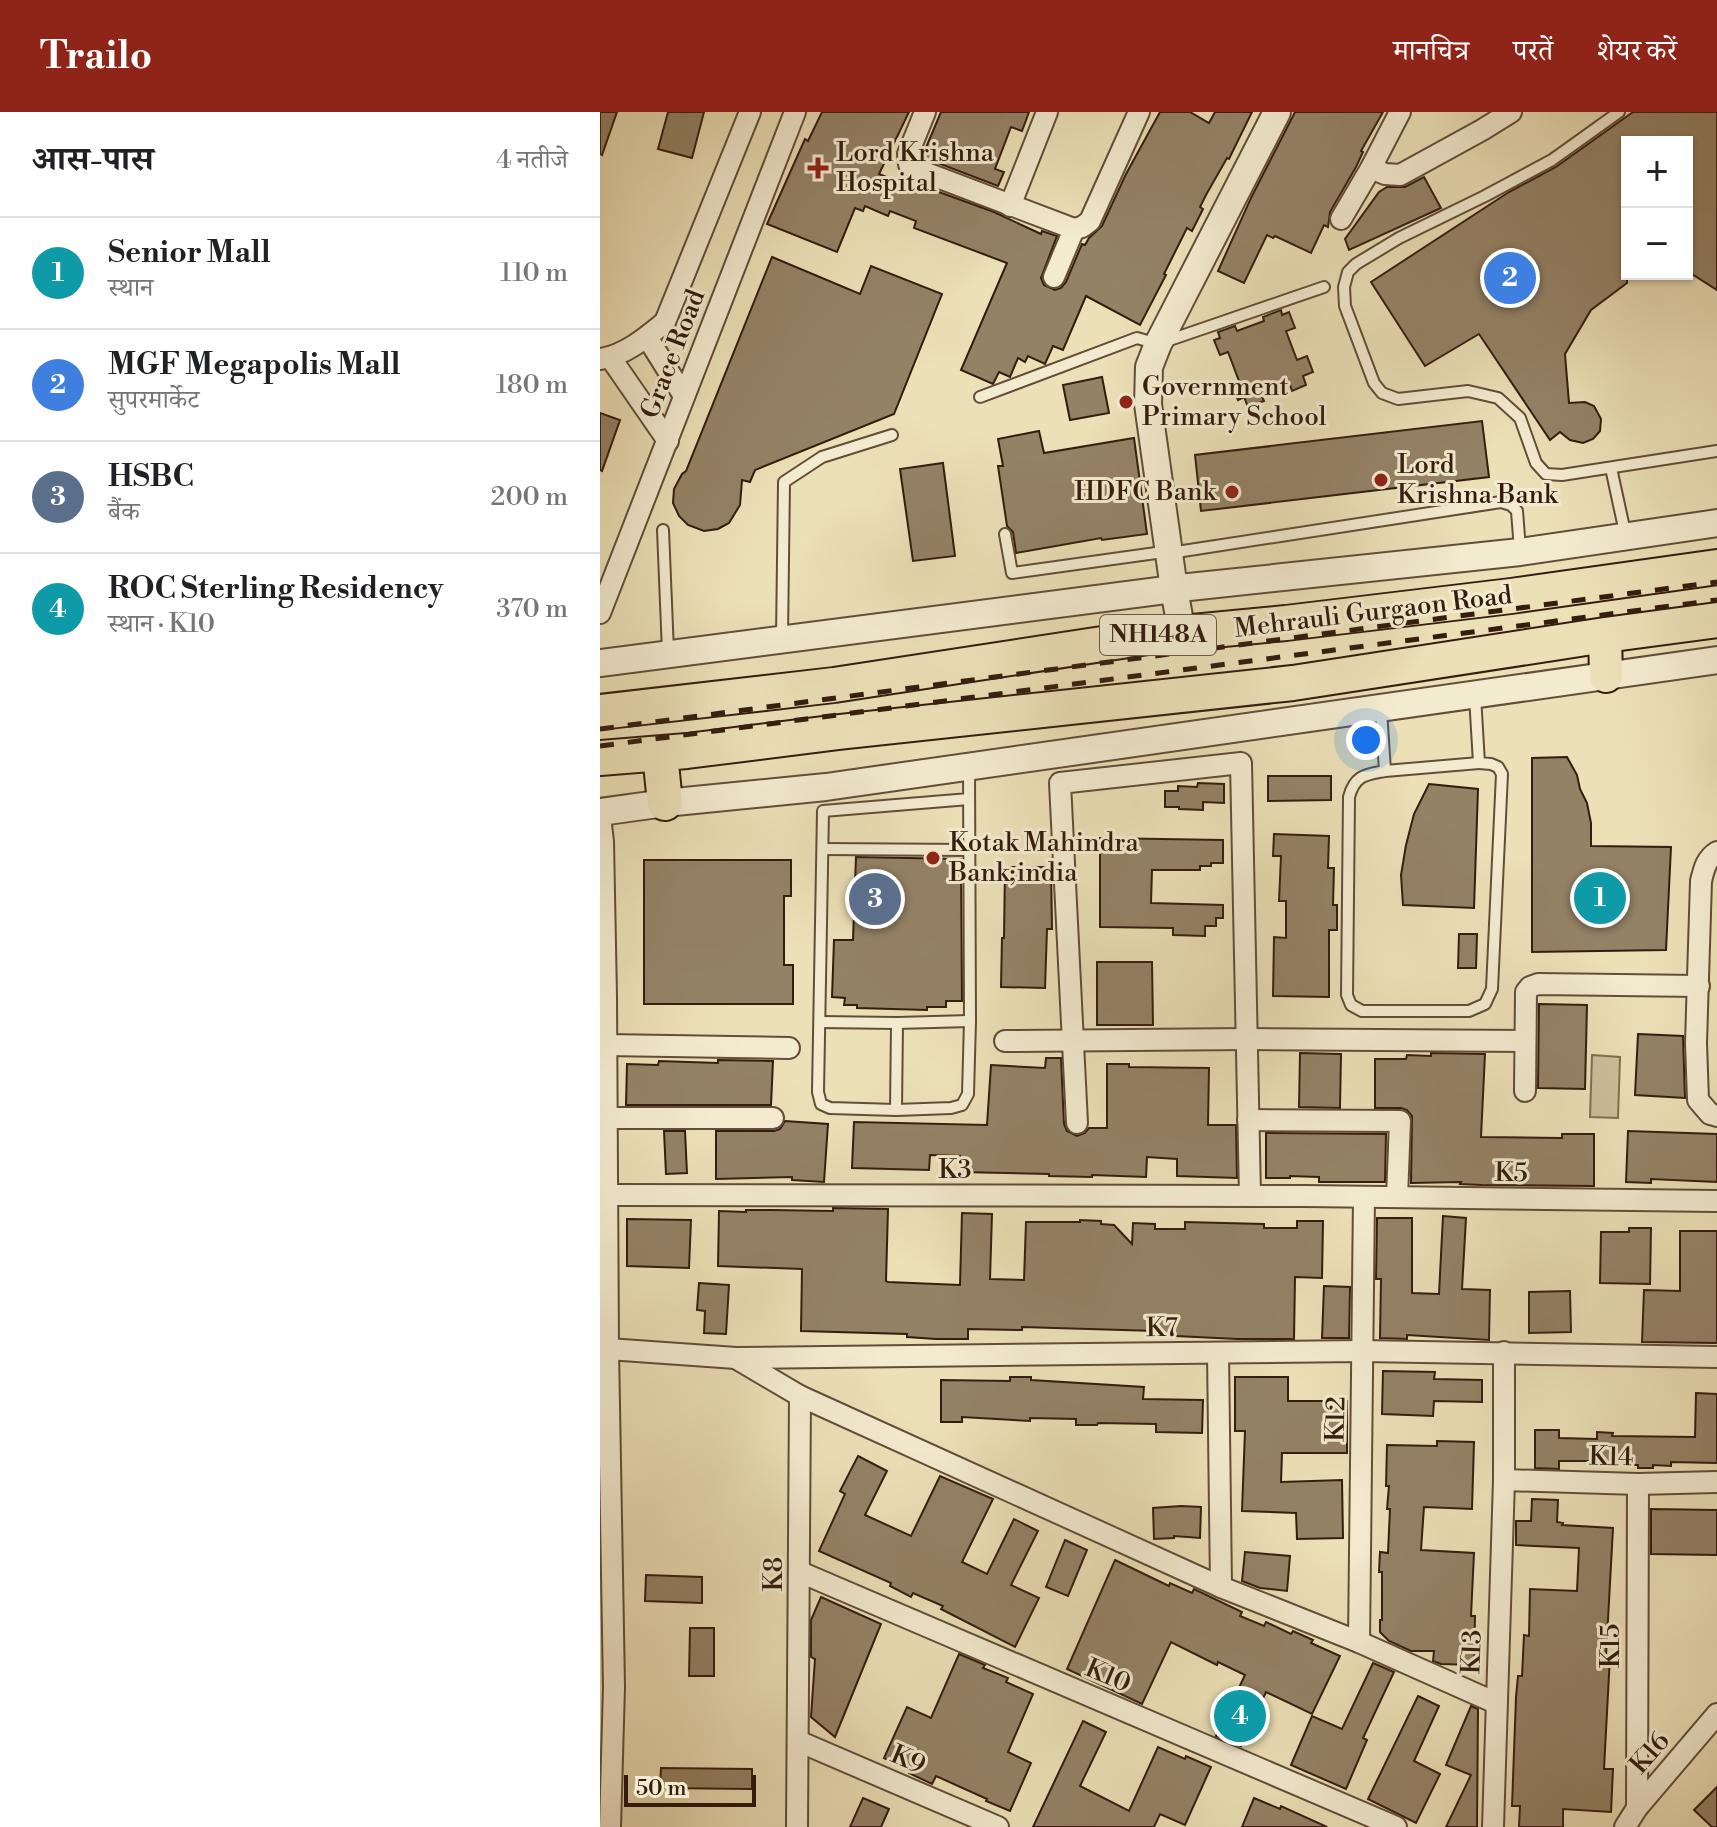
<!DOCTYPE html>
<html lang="hi">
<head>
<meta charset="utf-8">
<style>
  :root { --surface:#fff; --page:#f2f2f2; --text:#202124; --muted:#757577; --line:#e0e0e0; --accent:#8f2418 }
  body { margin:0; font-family:"Libre Bodoni","Noto Serif Devanagari",serif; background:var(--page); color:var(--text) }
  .controls { position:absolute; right:24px; top:24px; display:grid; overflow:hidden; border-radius:0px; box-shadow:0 2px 6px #0004 }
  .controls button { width:72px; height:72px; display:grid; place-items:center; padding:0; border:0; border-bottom:2px solid var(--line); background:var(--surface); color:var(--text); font:40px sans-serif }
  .scale { position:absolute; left:24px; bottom:20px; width:132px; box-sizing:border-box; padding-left:8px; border:4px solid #341c0f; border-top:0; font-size:22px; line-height:28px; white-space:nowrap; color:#341c0f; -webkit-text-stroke:6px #f3ebd0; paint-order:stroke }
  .you { position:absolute; left:766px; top:628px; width:28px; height:28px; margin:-20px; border:6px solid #fff; border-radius:50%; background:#1a73e8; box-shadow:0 0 0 12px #1a73e833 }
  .badge { display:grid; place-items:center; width:52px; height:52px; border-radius:50%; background:var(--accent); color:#fff; font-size:26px; font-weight:700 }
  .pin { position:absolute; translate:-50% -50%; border:4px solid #fff; box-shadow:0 2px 8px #0006 }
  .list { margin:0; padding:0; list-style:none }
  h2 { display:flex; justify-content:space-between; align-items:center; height:104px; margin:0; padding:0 32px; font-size:34px }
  h2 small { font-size:26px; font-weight:400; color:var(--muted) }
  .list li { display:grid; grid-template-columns:52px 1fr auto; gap:24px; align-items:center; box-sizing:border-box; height:112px; padding:0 32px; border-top:2px solid var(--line) }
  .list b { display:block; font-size:30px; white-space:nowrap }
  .list p { margin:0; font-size:26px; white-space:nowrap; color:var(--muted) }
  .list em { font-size:26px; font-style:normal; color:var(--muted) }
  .map { position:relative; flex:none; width:1117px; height:1715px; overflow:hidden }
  header { display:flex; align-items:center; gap:48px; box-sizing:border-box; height:112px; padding:0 40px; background:var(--accent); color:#fff }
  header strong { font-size:38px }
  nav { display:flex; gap:44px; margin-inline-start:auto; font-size:28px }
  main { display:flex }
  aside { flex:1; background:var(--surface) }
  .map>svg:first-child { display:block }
  .green { fill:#cdbf9a; stroke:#806e54; stroke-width:2 }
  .building { fill:#948266; stroke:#341c0f; stroke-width:2 }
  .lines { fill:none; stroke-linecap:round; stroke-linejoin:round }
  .service-casing { stroke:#624d39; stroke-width:14 }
  .minor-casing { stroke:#624d39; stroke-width:24 }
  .tertiary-casing { stroke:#624d39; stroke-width:30 }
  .primary-casing { stroke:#341c0f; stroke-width:36 }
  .trunk-casing { stroke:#341c0f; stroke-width:38 }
  .service { stroke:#f3ebd0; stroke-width:10 }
  .minor { stroke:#f3ebd0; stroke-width:20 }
  .tertiary { stroke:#f3ebd0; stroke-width:26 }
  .primary { stroke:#ece0b7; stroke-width:32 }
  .trunk { stroke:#ece0b7; stroke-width:34 }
  .rail { stroke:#341c0f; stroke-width:5; stroke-dasharray:14 14; stroke-linecap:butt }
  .poi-dot { fill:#8f2418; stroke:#f3ebd0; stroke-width:3 }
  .labels { text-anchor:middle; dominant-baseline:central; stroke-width:6; stroke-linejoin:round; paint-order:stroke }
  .shield { fill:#f3ebd0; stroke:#6d5a49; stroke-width:2 }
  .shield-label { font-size:24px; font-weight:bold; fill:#341c0f }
  .poi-label { font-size:26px; fill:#341c0f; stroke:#f3ebd0; text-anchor:start }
  .street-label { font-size:26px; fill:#341c0f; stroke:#f3ebd0 }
</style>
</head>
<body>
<header>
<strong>Trailo</strong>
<nav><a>मानचित्र</a><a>परतें</a><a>शेयर करें</a></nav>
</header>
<main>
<aside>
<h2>आस-पास<small>4 नतीजे</small></h2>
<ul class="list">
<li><span class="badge" style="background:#0f9aa8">1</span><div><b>Senior Mall</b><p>स्थान</p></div><em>110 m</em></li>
<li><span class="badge" style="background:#3f7fe0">2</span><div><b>MGF Megapolis Mall</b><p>सुपरमार्केट</p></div><em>180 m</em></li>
<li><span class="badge" style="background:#5c6f8a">3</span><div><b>HSBC</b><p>बैंक</p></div><em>200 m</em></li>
<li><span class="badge" style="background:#0f9aa8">4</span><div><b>ROC Sterling Residency</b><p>स्थान · K10</p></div><em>370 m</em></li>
</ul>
</aside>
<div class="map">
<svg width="1117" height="1715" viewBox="0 0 1117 1715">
  <rect width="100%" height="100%" fill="#ece0b7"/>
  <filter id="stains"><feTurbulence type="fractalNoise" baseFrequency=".0025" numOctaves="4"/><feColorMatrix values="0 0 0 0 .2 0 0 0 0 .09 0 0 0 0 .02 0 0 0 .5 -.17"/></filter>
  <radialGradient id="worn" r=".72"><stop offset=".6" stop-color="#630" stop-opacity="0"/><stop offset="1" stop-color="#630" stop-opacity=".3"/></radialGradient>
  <path class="green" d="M992,943L1020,945L1018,1006L990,1005Z"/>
  <g class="building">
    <path d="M0,0H17L2,43L0,42Z"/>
    <path d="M68,0H104L92,46L58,37Z"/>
    <path d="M222,0H309L279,62L326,81L328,76L394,100L441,122L442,119L457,124L441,166L444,173L455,178L461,176L466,170L482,132L485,133L489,126L502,114L526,62L560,0H590L609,11L615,0H652L629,47L627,46L606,83L600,95L603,97L592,119L587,116L564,162L566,163L540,213L486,184L463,238L453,234L445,252L428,244L425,250L418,246L410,265L399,260L393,272L361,258L407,151L314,116L316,109L290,99L288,104L265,94L263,99L255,96L237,140L167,112L205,27L208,29Z"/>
    <path d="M341,0H429L422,19L411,15L395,57L404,60L398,74L322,45Z"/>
    <path d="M695,0H783L761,39L763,40L756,55L730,100L728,115L724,113L711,141L675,124L673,126L667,123L644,171L618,159L651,86Z"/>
    <path d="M1033,0H1117V178L1087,159V30H1027V171L991,198L965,242L969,291L985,290L994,294L1001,307L1000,319L993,327L983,331L970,328L960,320L950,328L879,222L825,254L771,170L909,80L956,55Z"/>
    <path d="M824,65L841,96L749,138L745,127L779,80L787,75H805Z"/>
    <path d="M172,145L260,182L271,154L342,182L294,302L155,358L150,370L142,368L140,393L129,411L118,417L104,419L88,413L79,404L73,391L74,377L82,362L86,359Z"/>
    <path d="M681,198L682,203L689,200L695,216L686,219L697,248L707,244L713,260L703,264L706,273L692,279L689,269L660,280L664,289L648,295L644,285L638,288L632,272L639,269L628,240L620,243L614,228L620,226L618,220L635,214L637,219L664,209L663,205Z"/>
    <path d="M502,265L509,301L470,308L463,273Z"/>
    <path d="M0,301L20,308L2,359L0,358Z"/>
    <path d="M882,309L889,365L601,399L595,343Z"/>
    <path d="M439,319L444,341L534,326L547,422L502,428L501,426L416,441L413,420L407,414L398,354H403L398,327Z"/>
    <path d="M343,351L355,444L313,449L300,357Z"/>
    <path d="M967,645L977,663L980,677L987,691L991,711V734L1071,735L1066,838L932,840V646Z"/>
    <path d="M668,664H731V688L668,689Z"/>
    <path d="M598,671L624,672V691L603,690V698L579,697V695H565V679H578V674L597,675Z"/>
    <path d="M829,672L878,677L874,796L803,793L801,763L806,733L814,702Z"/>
    <path d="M674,722L729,724L728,756H734L733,793H737V818H729V885L673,884L674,825L686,826V789H679L681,744H673Z"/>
    <path d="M500,726L623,728V751H611V754H600V758H552L551,791L623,793V806H616V814H605V824L573,823V816L500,815Z"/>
    <path d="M256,745L361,747L362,889H346V895H327V898L257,896V893H244L245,886L232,885L234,828H253Z"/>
    <path d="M44,748H191V784H184V853H193V892H44Z"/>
    <path d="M405,755H451L452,817H447L445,876L401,875L402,826H404Z"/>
    <path d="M859,822H877L876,856H858Z"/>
    <path d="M497,850H552L553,913H497Z"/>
    <path d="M939,892L987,893L985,977L938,976Z"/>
    <path d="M1038,922L1083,924L1085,986L1035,983Z"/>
    <path d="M700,941L741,942L740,996L699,995Z"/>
    <path d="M831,941L885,942L881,1025L962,1026V1022H994V1074L882,1073L860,1072L861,1070L811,1071L812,1004L807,998L801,996H775V947H806L807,943L831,944Z"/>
    <path d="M446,946H461L464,1012L467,1019L477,1024L485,1021L489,1016H507V952H529V955L609,956L608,1013H636L637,1066L577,1064V1047L547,1045L546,1065L492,1063V1065L449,1064V1062L359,1060L360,1044L330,1043L329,1058L252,1056L254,1010L387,1013L391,953L445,956Z"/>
    <path d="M118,948L173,949L171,993H26L27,952L58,953L59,949L118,951Z"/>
    <path d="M185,1009L228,1012L224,1070L192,1068V1065L116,1067V1019H174L180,1017Z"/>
    <path d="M64,1019H85L87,1061L66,1062Z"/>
    <path d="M1028,1019L1117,1022V1070L1051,1067V1071L1026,1070Z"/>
    <path d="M666,1021L786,1022L785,1070H719V1065L690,1064V1066H666Z"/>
    <path d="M233,1096L288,1097L286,1169L288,1170L360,1173L362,1101L392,1102L390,1167L424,1168L426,1110H480V1108L501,1109V1112L514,1113L532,1132L533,1111L555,1112V1117H585V1110L664,1112V1116H697V1109H723L722,1166L695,1165L694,1227H637L555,1223V1219L422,1215V1218L368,1217V1227H336L307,1225V1222L201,1219L202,1157L118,1154L119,1099L146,1100V1098H171L233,1099Z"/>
    <path d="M843,1104L866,1106L862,1177L890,1178L889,1228L807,1223V1227L780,1226L781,1167H776L777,1106H812V1181L839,1182Z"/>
    <path d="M27,1107L91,1108L89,1156L27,1154Z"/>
    <path d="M1029,1116H1051L1050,1172L1000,1171L1001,1120H1029Z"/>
    <path d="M1080,1119H1117V1231L1042,1230L1044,1178L1080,1179Z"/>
    <path d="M99,1171L129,1173L126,1222L104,1221L105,1199L97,1198Z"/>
    <path d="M724,1174L750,1175L749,1226H722Z"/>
    <path d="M970,1179L971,1220L929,1221V1180Z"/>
    <path d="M783,1259L835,1260L834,1267L882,1268V1290L834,1289L833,1304L782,1302Z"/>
    <path d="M410,1265H431V1268L544,1275L543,1287L603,1288L602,1321L556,1320V1312L498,1311L497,1313H476V1307L430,1306V1309L362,1305V1310H341V1268L410,1269Z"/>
    <path d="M635,1265H688V1289H747V1341H682L681,1370L742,1368L743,1426L697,1427L696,1401L642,1399L645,1319H635Z"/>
    <path d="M1096,1281L1117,1282V1351L1071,1350V1354L1053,1353V1356H1038V1353L997,1352V1349H959V1357L935,1356V1318H959V1326L997,1327V1320L1013,1321L1012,1324L1095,1325Z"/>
    <path d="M837,1329L874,1330L872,1397L824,1395L821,1438L874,1441L871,1504H875L874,1553L841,1552L833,1549L834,1539H811L789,1529L780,1520V1508H782V1460H779L780,1440L788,1441L790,1397H787L789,1374H786L787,1333L837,1334Z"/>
    <path d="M258,1344L287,1359L265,1403L311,1424L340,1364L393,1387L362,1450L387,1462L414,1407L438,1419L411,1473L439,1486L415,1535L341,1497L343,1494L313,1481L311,1485L290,1474L291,1471L219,1439L245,1382L240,1379Z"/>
    <path d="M932,1387L958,1388L957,1410L963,1411L962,1413L1013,1416L1006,1544H1010L1004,1657H1013L1011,1700L963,1697V1715H919L920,1694H912L916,1585L918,1564H922L924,1523L929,1524L930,1477L977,1479L979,1436L916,1433V1409H931Z"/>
    <path d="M581,1394L601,1395L600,1426L574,1424V1426L554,1427L553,1396Z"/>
    <path d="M1051,1397L1117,1398V1443L1051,1442Z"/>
    <path d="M465,1428L487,1438L468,1484L446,1475Z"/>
    <path d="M645,1440L690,1444L687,1479L660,1476L642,1469Z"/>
    <path d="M515,1448L569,1474L570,1471L592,1481L594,1477L642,1500L640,1504L664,1514L666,1510L691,1522L693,1519L713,1528L711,1531L740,1544L712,1602L666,1580L641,1634L616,1624L645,1563L618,1550L617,1553L571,1530L542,1592L467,1557Z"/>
    <path d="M46,1463L102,1465V1491L45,1489Z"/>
    <path d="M221,1485L281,1512L235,1625L211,1605L215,1547L211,1545V1508Z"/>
    <path d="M90,1516H114V1564H89Z"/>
    <path d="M359,1542L385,1553L383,1556L408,1566L406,1570L433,1582L408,1640L431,1651L410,1699L386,1689L387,1687L336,1664L332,1672L309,1661L310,1659L284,1646L307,1595L331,1606Z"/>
    <path d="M773,1551L794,1560L763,1626L767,1628L746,1677L691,1653L712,1604L742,1617Z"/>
    <path d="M818,1584L839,1594L814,1649L840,1662L816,1711L768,1687Z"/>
    <path d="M871,1594L878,1597L877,1715H846L871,1663L846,1653Z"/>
    <path d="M483,1609L506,1620L480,1674L529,1699L558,1635L585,1647L586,1644L611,1655L585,1713L560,1702L554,1715H433Z"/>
    <path d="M61,1656L152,1657V1677L60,1676Z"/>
    <path d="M1117,1675V1715H1112L1094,1698Z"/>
    <path d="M263,1686L289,1697L281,1715H250Z"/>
    <path d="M654,1686L680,1697L681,1694L727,1715H642Z"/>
  </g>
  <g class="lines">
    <g class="service-casing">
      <g id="service">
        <path d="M1019,0L952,48L885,84L799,126L756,152L748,160L744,175L745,194L774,271L782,281L798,287L868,279L898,286L920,306L936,351L946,362L962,363L1117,339"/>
        <path d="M380,285L537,226L558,232L724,175"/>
        <path d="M1011,356L1026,425"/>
        <path d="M63,418L68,540"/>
        <path d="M405,422L412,461L556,441H570L901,390L911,393L917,399L920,438"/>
        <path d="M182,526L184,370L222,345L292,323"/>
        <path d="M781,598L785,659C765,663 755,663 749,685L747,883L751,893L762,899H869L885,892L892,877L902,662L898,655L891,652L879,651L875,584"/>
        <path d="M785,659L879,651"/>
        <path d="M369,687L223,699L218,980L221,992L230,996L296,998L351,996L362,993L368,982L370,909L369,655"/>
        <path d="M223,737L369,738"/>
        <path d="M220,910L297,911L370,909"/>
        <path d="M296,998L297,911"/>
      </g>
    </g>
    <g class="minor-casing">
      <g id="minor">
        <path d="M325,0L308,42L309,52L316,57L474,117L482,115L490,109L539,0"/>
        <path d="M800,0L771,56L785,62L800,63L882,18L911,0"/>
        <path d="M410,94L447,0"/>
        <path d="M741,107L771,56"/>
        <path d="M454,165L474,117"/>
        <path d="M47,225L84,284"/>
        <path d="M10,245L68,329"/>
        <path d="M0,247C24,244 47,225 65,210L150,0"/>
        <path d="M0,501L195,0"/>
        <path d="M0,704L3,730L6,885L8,1237L14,1575L10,1715"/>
        <path d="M1117,740C1106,747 1104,757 1101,769L1096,931L1098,988L1110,1002L1117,1004"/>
        <path d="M405,929L647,927L925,929"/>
        <path d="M6,933L189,936"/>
        <path d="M925,979L926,880L930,875L938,872L1099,874"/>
        <path d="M6,1006H173"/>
        <path d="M648,1008L800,1009L797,1085"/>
        <path d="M477,1011L460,671L641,651L650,1084"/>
        <path d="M6,1083L705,1084L1117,1089"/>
        <path d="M8,1237L136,1246L762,1239L1117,1245"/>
        <path d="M618,1241L621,1475"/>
        <path d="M137,1247L200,1284L197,1715"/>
        <path d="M200,1284L621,1475L759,1530L896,1591"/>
        <path d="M904,1368L1038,1372L1117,1370"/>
        <path d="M200,1460L796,1715"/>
        <path d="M759,1530L764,1085"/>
        <path d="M198,1629L398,1715"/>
        <path d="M1037,1696L1038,1372"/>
        <path d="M893,1715L904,1368V1240"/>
        <path d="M1025,1715L1037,1696L1117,1602"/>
      </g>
    </g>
    <g class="tertiary-casing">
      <g id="tertiary">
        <path d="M582,521L574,477L548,292L549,255L558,232L677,0"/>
        <path d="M0,551L589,475L920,440L1117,411"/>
        <path d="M0,700L65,691L226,675L1117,548"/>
      </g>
    </g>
    <g class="primary-casing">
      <path id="primary" d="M1005,523L1006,564"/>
    </g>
    <g class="trunk-casing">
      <g id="trunk">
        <path d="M0,600L234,573L561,523L686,511L911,484L1117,455"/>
        <path d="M60,642L65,691"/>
        <path d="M0,646L87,639L239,620L693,571L1005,523L1117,508"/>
      </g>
    </g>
    <use href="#service" class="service"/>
    <use href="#minor" class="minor"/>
    <use href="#tertiary" class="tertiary"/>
    <use href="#primary" class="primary"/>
    <use href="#trunk" class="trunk"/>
    <g class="rail">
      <path d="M0,617L1117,470"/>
      <path d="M0,634L1117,488"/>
    </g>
  </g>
  <g class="poi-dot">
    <path d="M214 44h8v8h8v8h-8v8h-8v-8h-8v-8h8z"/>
    <circle cx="526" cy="290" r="8"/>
    <circle cx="781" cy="368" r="8"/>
    <circle cx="632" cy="380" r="8"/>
    <circle cx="333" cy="746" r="8"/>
  </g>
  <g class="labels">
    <rect class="shield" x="500" y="503" width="116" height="40" rx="6"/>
    <g class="shield-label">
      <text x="558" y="523">NH148A</text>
    </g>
    <g class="poi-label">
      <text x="236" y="41">Lord Krishna<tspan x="236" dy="30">Hospital</tspan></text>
      <text x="542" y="275">Government<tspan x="542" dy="30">Primary School</tspan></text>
      <text x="797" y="353">Lord<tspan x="797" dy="30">Krishna Bank</tspan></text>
      <text x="616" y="380" text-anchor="end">HDFC Bank</text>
      <text x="349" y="731">Kotak Mahindra<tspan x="349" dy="30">Bank;india</tspan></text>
    </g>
    <g class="street-label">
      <text transform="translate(73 242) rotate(-69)">Grace Road</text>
      <text transform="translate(773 500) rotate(-7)">Mehrauli Gurgaon Road</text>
      <text x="355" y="1058">K3</text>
      <text transform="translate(911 1061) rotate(1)">K5</text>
      <text transform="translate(562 1216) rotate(-1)">K7</text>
      <text transform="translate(736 1307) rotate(-89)">K12</text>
      <text transform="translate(1011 1345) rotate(1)">K14</text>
      <text transform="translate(174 1462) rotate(-90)">K8</text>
      <text transform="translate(1011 1534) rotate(-90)">K15</text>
      <text transform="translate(872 1540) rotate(-88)">K13</text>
      <text transform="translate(508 1564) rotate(23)">K10</text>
      <text transform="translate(1050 1641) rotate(-49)">K16</text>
      <text transform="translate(308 1648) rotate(23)">K9</text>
    </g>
  </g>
  <rect width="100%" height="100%" filter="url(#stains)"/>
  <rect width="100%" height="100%" fill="url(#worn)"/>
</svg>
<div class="controls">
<button>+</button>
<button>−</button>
</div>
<div class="scale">50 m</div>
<div class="you"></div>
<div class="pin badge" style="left:1000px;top:786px;background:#0f9aa8">1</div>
<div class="pin badge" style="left:910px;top:166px;background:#3f7fe0">2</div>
<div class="pin badge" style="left:275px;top:787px;background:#5c6f8a">3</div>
<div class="pin badge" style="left:640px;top:1604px;background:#0f9aa8">4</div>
</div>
</main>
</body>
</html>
